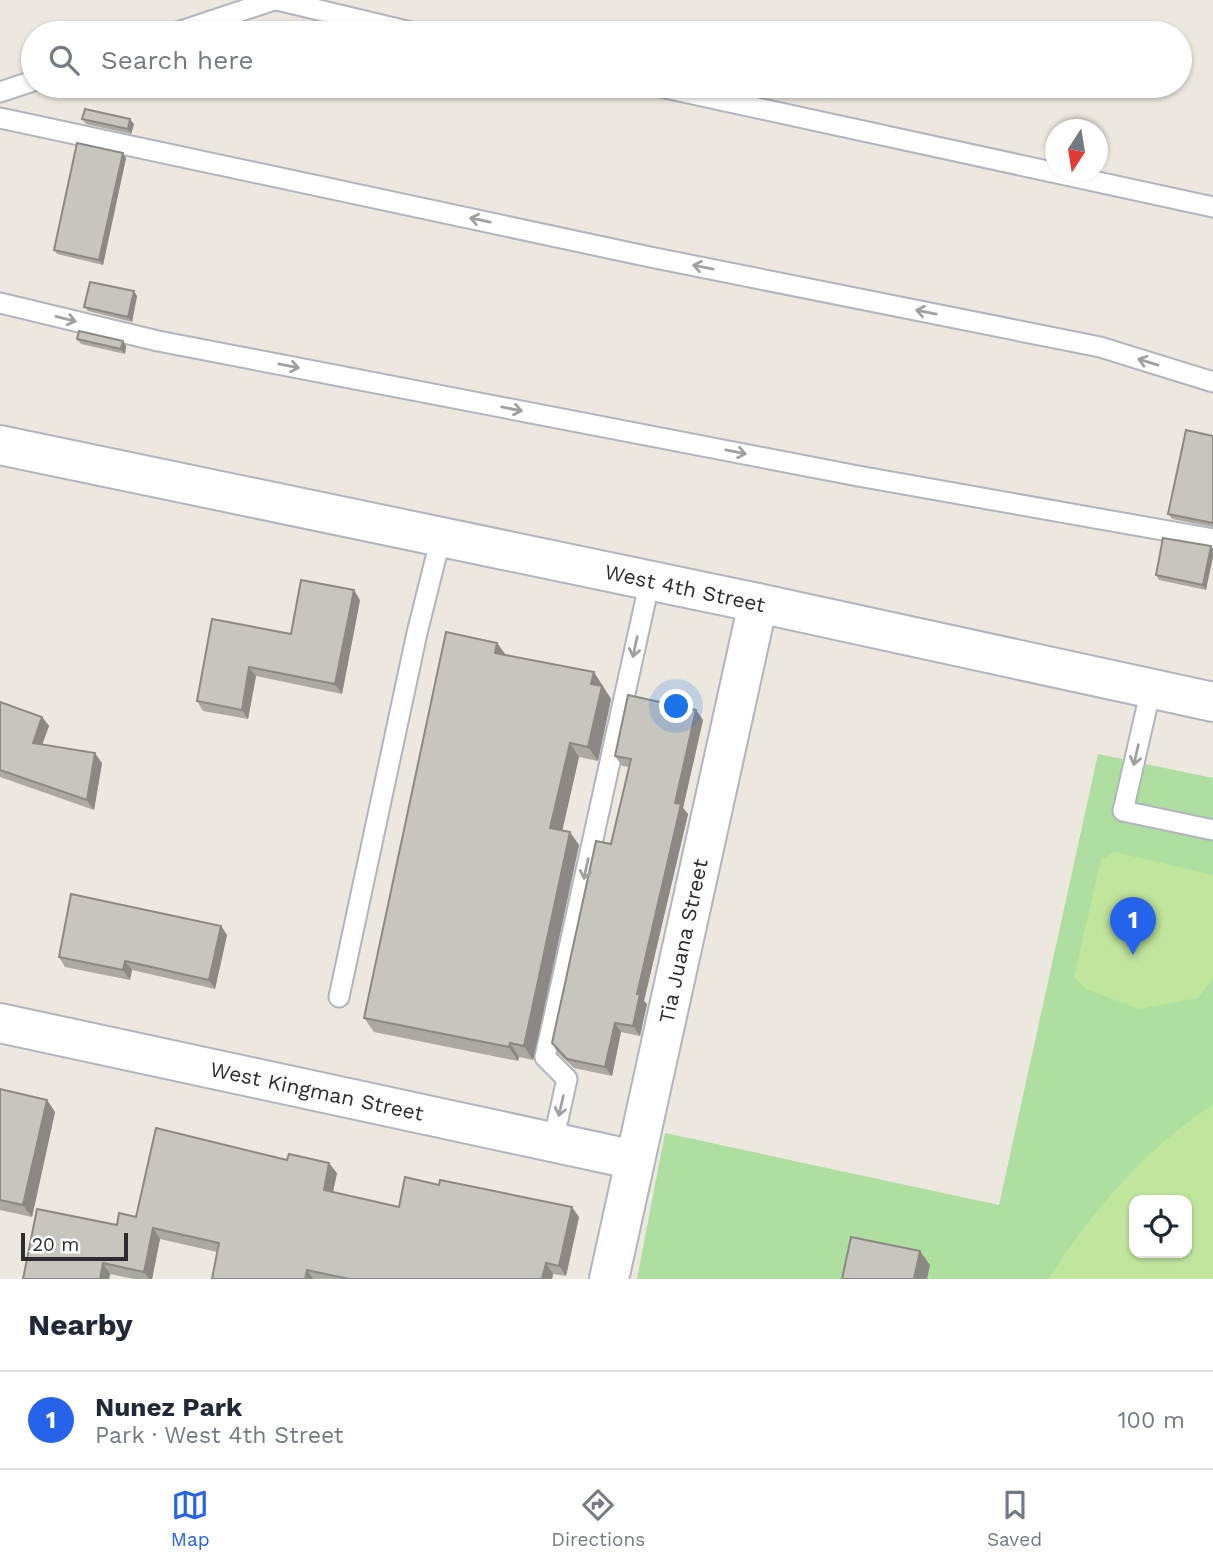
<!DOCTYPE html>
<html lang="en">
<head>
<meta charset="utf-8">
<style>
  :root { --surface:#fff; --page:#f2f2f3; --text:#1f2937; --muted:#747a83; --line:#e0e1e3; --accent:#2563eb }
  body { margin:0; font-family:"Work Sans",sans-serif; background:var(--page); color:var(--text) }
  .controls { position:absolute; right:21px; bottom:21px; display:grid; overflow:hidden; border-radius:14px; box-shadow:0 2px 5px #0004 }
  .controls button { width:63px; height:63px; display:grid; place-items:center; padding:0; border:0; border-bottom:2px solid var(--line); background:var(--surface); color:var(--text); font:35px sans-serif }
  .compass { position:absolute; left:1045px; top:119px; width:63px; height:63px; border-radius:50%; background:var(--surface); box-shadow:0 2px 5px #0004; rotate:192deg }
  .scale { position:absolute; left:21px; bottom:18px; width:107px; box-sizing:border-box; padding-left:7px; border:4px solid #2c2c2c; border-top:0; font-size:19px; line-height:24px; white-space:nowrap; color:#2c2c2c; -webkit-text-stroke:5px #fff; paint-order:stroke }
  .you { position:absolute; left:677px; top:707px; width:24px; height:24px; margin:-18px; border:5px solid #fff; border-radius:50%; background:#1a73e8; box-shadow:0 0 0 10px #1a73e833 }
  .badge { display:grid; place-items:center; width:46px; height:46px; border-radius:50%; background:var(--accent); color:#fff; font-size:23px; font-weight:700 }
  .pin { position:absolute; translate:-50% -58px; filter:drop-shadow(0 2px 4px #0008) }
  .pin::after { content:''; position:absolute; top:37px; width:24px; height:21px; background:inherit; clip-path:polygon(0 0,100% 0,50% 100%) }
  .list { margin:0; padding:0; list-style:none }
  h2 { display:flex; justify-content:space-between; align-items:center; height:91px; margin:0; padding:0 28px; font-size:30px }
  h2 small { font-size:23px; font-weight:400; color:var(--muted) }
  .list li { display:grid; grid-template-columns:46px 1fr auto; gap:21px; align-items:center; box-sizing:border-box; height:98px; padding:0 28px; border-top:2px solid var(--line) }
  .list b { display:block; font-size:26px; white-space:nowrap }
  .list p { margin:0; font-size:23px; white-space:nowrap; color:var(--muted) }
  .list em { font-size:23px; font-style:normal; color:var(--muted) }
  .icon { flex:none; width:38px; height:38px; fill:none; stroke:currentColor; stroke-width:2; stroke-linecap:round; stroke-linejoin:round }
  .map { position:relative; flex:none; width:1213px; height:1279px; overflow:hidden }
  .search { position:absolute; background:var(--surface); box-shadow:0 2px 5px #0004; left:21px; right:21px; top:21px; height:77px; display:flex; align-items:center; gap:18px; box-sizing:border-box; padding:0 24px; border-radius:38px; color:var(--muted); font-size:26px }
  .sheet { height:189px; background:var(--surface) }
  nav { display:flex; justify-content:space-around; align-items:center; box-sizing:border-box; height:98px; border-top:2px solid var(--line); background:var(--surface); font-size:19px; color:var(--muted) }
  nav a { display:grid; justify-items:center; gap:4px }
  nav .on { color:var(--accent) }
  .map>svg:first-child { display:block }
  .green { fill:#afdfa0; fill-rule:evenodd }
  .pitch { fill:#c0e59c; fill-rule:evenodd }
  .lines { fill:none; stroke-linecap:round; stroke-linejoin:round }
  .service-casing { stroke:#b2b4be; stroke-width:23 }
  .minor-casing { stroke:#b2b4be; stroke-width:42 }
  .tertiary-casing { stroke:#b2b4be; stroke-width:42 }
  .service { stroke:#fff; stroke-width:19 }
  .minor { stroke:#fff; stroke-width:38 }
  .tertiary { stroke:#fff; stroke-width:38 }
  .wall { fill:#aca9a3 }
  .shaded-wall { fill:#8c8985 }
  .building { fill:#c8c4be; stroke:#8c8985; stroke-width:2 }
  .oneway { stroke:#a0a0a0 }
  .labels { text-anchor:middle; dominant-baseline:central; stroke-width:6; stroke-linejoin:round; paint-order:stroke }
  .street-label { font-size:21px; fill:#2c2c2c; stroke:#fff }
</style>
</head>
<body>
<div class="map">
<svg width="1213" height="1279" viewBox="0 0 1213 1279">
  <rect width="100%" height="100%" fill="#ece8df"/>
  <path class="green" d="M1098,754L1213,778V1279H637L665,1133L999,1205ZM1134,1200H1187V1253H1134Z"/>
  <g class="pitch">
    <path d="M1114,852L1213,875V978L1198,998L1139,1009L1086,989L1074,977L1101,860Z"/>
    <path d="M1213,1105V1279H1048C1092,1212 1145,1148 1213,1105ZM1134,1200H1187V1253H1134Z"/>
  </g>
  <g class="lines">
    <g class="service-casing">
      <g id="service">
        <path d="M277,0L415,33"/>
        <path d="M175,33L274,0"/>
        <path d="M656,86L1213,207"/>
        <path d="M0,92L33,81"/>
        <path d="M0,118L650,257L1100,347L1213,382"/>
        <path d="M0,303L158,341L858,476L1213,539"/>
        <path d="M1151,689L1123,811L1213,830"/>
        <path d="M339,997L417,633L441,537"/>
        <path d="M553,1142L567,1079L545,1057L650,580"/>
      </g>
    </g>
    <g class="minor-casing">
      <g id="minor">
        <path d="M0,1023L635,1160"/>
        <path d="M609,1279L758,603"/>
      </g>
    </g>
    <g class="tertiary-casing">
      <path id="tertiary" d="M0,445L758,603L1213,702"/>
    </g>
    <use href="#service" class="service"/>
    <use href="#minor" class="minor"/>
    <use href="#tertiary" class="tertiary"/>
  </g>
  <g class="wall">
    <path d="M82,119L134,124L131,134L86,124Z"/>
    <path d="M126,158L103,265L57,254L54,250Z"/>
    <path d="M137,296L132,322L88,311L84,307Z"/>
    <path d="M77,339L126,346L125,354L81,344Z"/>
    <path d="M1213,436V527L1172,519L1168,514Z"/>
    <path d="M1211,546L1206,590L1159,580L1156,575Z"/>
    <path d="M360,600L342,694L256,676L248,719L203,711L197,701L291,634Z"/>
    <path d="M497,643L506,655L603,685V687L611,699L598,761L579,757L562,830L579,845L533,1060L519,1057L518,1061L374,1032L364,1018Z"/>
    <path d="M0,702L42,717L49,726L42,745L102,763L94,810L0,777Z"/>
    <path d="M696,710L703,720L683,808L688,814L644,1001L647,1004L640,1036L621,1032L612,1076L574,1068L558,1053L552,1043L611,844L629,767L622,766L615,756Z"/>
    <path d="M221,926L227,935L215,989L132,970L130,980L65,967L59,957Z"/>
    <path d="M0,1089L47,1100L55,1112L32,1217L0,1210Z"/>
    <path d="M337,1173L333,1192L399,1207L579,1217L566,1276L553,1274L552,1279H212L217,1252L160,1239L152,1279H134L110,1274L109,1279H23L117,1225L136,1217Z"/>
  </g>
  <g class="shaded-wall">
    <path d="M130,119L134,124L131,134L128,129Z"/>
    <path d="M123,153L126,158L103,265L99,260Z"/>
    <path d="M134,291L137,296L132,322L128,317Z"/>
    <path d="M123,341L126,346L125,354L121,349Z"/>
    <path d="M1211,546L1213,549V557L1206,590L1203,585Z"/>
    <path d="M354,590L360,600L342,694L335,684Z"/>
    <path d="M497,643L507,657L495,653Z"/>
    <path d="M249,667L256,676L248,719L242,710Z"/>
    <path d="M594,672L611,699L598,761L588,747L591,684Z"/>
    <path d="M696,710L703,720L683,808L688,814L644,1001L647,1004L640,1036L633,1026L637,994L675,803Z"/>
    <path d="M42,717L49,726L39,753L33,743Z"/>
    <path d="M570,743L579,757L560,841L550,828Z"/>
    <path d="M95,753L102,763L94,810L87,800Z"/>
    <path d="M570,832L579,845L533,1060L524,1046Z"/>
    <path d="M221,926L227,935L215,989L209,980Z"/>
    <path d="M125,961L132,970L130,980L123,970Z"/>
    <path d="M615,1023L621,1032L612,1076L605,1067Z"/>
    <path d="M510,1043L519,1057L518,1061L509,1047Z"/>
    <path d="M47,1100L55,1112L32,1217L23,1205Z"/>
    <path d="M329,1163L337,1173L331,1201L324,1190Z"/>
    <path d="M572,1207L579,1217L566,1276L559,1266Z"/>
    <path d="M153,1228L160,1239L152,1279H149L144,1272Z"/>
    <path d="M920,1251L930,1265L927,1279H914Z"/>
    <path d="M103,1263L110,1274L109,1279H100Z"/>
    <path d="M546,1263L553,1274L552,1279H542Z"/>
    <path d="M307,1270L313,1279H305Z"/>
  </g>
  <g class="building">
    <path d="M85,109L130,119L128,129L82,119Z"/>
    <path d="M77,143L123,153L99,260L54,250Z"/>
    <path d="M90,282L134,291L128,317L84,307Z"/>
    <path d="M79,331L123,341L121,349L77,339Z"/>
    <path d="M1186,430L1213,436V523L1168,514Z"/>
    <path d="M1163,538L1211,546L1203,585L1156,575Z"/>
    <path d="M301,580L354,590L335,684L249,667L242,710L197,701L212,619L291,634Z"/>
    <path d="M446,632L497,643L495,653L594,672L591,684L602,686L588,747L570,743L550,828L570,832L524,1046L510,1043L509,1047L364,1018Z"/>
    <path d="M628,695L696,710L675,803L681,804L637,994H640L633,1026L615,1023L605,1067L567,1059L552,1043L596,841L611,844L631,759L615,756Z"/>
    <path d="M0,702L42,717L33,743L95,753L87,800L0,770Z"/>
    <path d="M71,894L221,926L209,980L125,961L123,970L59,957Z"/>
    <path d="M0,1089L47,1100L23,1205L0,1200Z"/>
    <path d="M156,1128L287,1160L289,1154L329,1163L324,1190L399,1207L405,1177L439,1185L440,1180L572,1207L559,1266L546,1263L542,1279H349L307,1270L305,1279H212L219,1243L153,1228L144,1272L103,1263L100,1279H23L37,1209L117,1225L119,1213L136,1217Z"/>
    <path d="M851,1237L920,1251L914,1279H842Z"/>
  </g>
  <defs><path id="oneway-shaft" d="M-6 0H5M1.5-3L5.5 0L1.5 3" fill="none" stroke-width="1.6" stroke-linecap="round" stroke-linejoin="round" transform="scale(1.75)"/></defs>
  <g class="oneway">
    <use href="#oneway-shaft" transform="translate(480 220) rotate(-168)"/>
    <use href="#oneway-shaft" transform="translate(703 267) rotate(-169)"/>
    <use href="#oneway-shaft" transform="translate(926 312) rotate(-169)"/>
    <use href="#oneway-shaft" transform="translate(66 319) rotate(14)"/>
    <use href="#oneway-shaft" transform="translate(1148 362) rotate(-163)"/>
    <use href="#oneway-shaft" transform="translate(289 366) rotate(11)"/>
    <use href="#oneway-shaft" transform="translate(512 409) rotate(11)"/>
    <use href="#oneway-shaft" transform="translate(736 452) rotate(11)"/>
    <use href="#oneway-shaft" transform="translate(635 647) rotate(102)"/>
    <use href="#oneway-shaft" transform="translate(1136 755) rotate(103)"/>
    <use href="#oneway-shaft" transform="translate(586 869) rotate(102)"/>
    <use href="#oneway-shaft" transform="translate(561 1106) rotate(103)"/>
  </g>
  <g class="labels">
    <g class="street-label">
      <text transform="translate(685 588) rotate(12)">West 4th Street</text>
      <text transform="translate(683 941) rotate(-78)">Tia Juana Street</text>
      <text transform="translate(317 1091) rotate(12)">West Kingman Street</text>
    </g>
  </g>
</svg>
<div class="controls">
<button><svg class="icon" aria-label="locate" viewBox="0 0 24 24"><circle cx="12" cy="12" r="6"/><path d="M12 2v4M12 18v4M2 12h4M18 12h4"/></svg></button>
</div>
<svg class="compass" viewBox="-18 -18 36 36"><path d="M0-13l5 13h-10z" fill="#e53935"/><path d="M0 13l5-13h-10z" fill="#747a83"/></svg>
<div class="scale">20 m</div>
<div class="you"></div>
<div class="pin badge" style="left:1133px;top:955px">1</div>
<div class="search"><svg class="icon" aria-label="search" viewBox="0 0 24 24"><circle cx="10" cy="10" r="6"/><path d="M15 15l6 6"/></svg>Search here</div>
</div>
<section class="sheet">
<h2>Nearby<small></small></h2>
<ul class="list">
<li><span class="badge">1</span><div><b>Nunez Park</b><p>Park · West 4th Street</p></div><em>100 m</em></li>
</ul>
</section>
<nav>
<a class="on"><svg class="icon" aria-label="map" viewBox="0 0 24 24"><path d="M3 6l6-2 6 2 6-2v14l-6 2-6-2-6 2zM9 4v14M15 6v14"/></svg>Map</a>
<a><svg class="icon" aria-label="directions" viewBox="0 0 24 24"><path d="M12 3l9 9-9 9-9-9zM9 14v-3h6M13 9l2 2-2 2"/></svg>Directions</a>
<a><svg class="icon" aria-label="saved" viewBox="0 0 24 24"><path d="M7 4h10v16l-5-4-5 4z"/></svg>Saved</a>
</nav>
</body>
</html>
